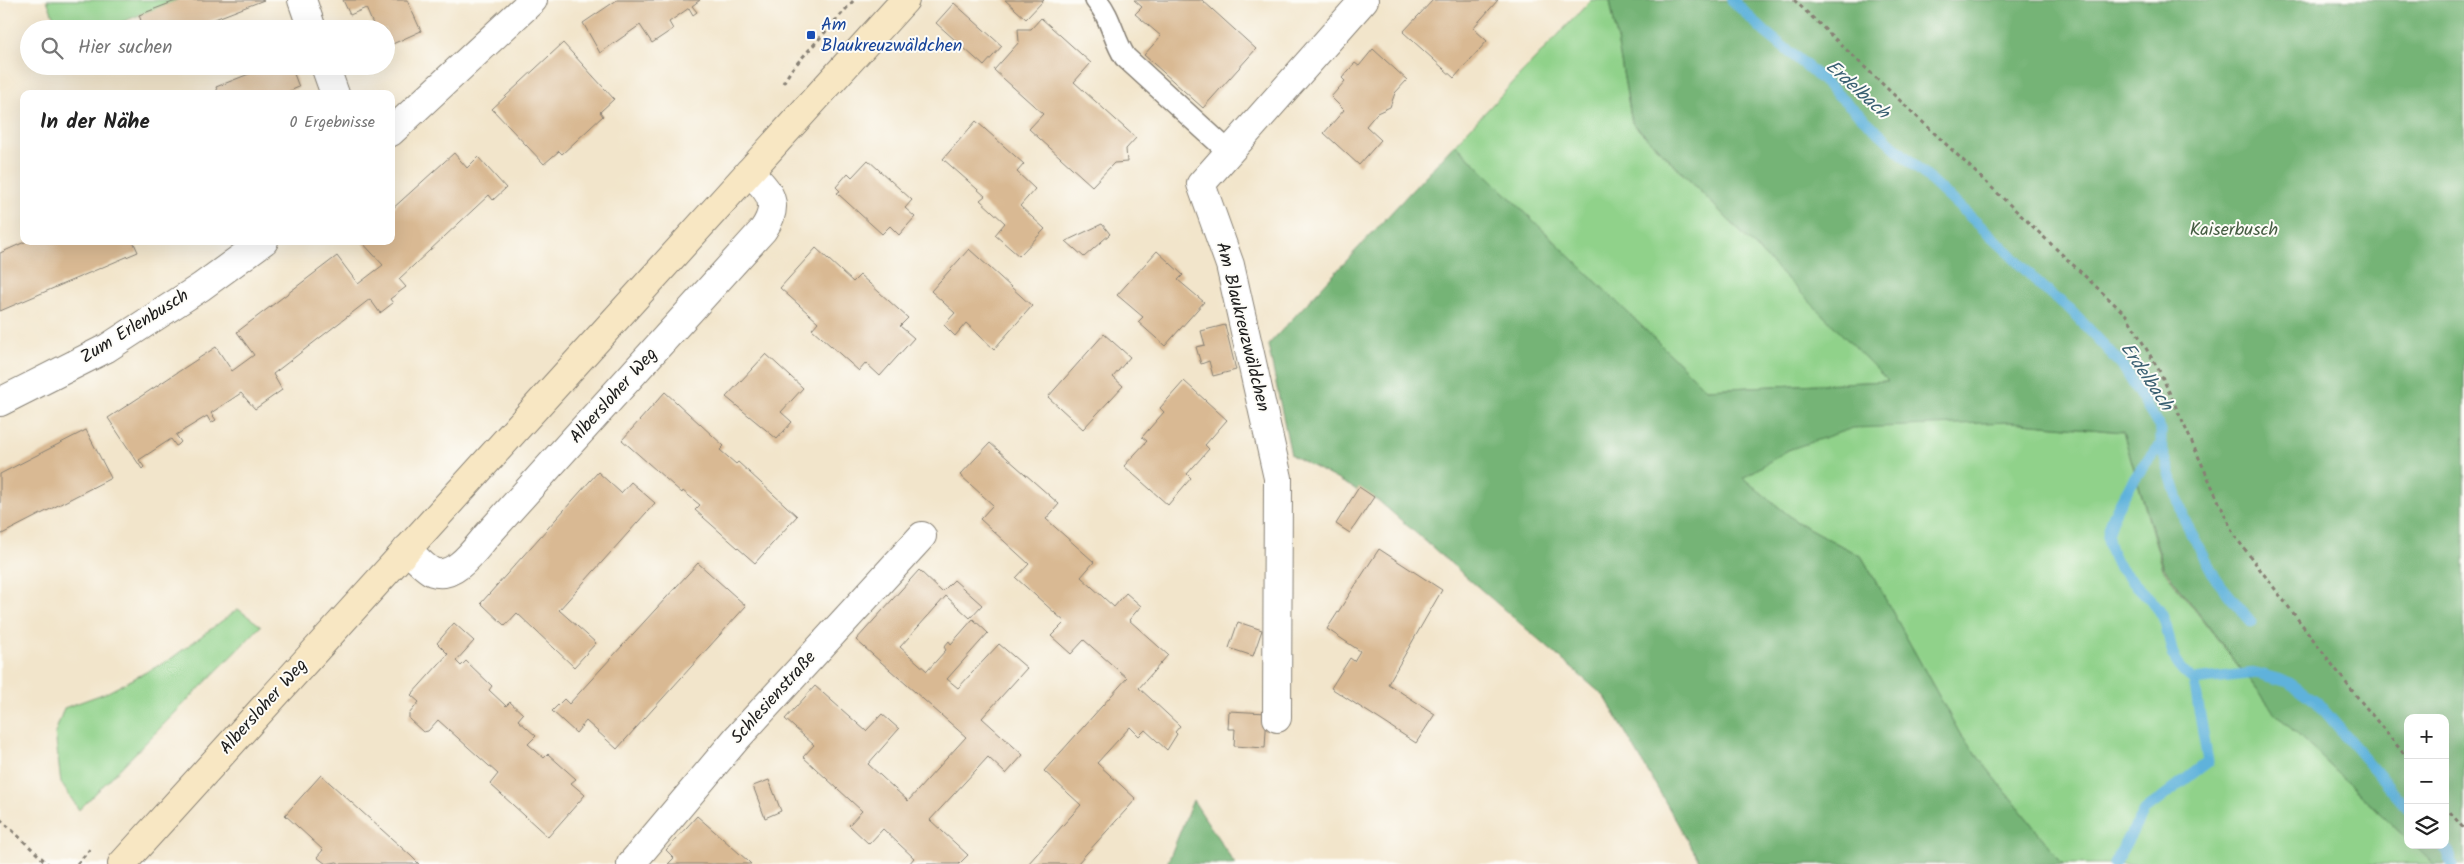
<!DOCTYPE html>
<html lang="de">
<head>
<meta charset="utf-8">
<style>
  :root { --surface:#fff; --page:#f6f6f6; --text:#222; --muted:#767676; --line:#e0e0e0 }
  body { margin:0; font-family:Kalam,sans-serif; background:var(--page); color:var(--text) }
  .controls { position:absolute; right:15px; bottom:15px; display:grid; overflow:hidden; border-radius:10px; box-shadow:0 5px 20px #0002 }
  .controls button { width:45px; height:45px; display:grid; place-items:center; padding:0; border:0; border-bottom:1px solid var(--line); background:var(--surface); color:var(--text); font:25px sans-serif }
  .list { margin:0; padding:0; list-style:none }
  h2 { display:flex; justify-content:space-between; align-items:center; height:65px; margin:0; padding:0 20px; font-size:21px }
  h2 small { font-size:16px; font-weight:400; color:var(--muted) }
  .icon { flex:none; width:28px; height:28px; fill:none; stroke:currentColor; stroke-width:2; stroke-linecap:round; stroke-linejoin:round }
  .map { position:relative; flex:none; width:2464px; height:864px; overflow:hidden }
  .search { position:absolute; background:var(--surface); box-shadow:0 5px 20px #0002; left:20px; top:20px; width:375px; height:55px; display:flex; align-items:center; gap:12px; box-sizing:border-box; padding:0 18px; border-radius:28px; color:var(--muted); font-size:19px }
  .panel { position:absolute; background:var(--surface); box-shadow:0 5px 20px #0002; left:20px; top:90px; width:375px; height:155px; border-radius:10px }
  .map>svg:first-child { display:block }
  .green { fill:#90d28a; stroke:#567753 }
  .forest { fill:#74b476; stroke:#486849 }
  .lines { fill:none; stroke-linecap:round; stroke-linejoin:round }
  .stream { stroke:#5fb2db; stroke-width:11 }
  .building { fill:#d9b993 }
  .service-casing { stroke:#878074; stroke-width:24 }
  .minor-casing { stroke:#878074; stroke-width:30 }
  .secondary-casing { stroke:#878074; stroke-width:30 }
  .path { stroke:#878074; stroke-width:3; stroke-dasharray:4 4; stroke-linecap:butt }
  .service { stroke:#fff; stroke-width:21 }
  .minor { stroke:#fff; stroke-width:28 }
  .secondary { stroke:#f8e7c3; stroke-width:28 }
  .transit-dot { fill:#1a4fb4; stroke:#fdfcf7; stroke-width:2 }
  .labels { text-anchor:middle; dominant-baseline:central; stroke-width:4; stroke-linejoin:round; paint-order:stroke }
  .transit-label { font-size:18px; fill:#164399; stroke:#fdfcf7; text-anchor:start }
  .park-label { font-size:18px; fill:#455c42; stroke:#fdfcf7 }
  .street-label { font-size:18px; fill:#1c1c1c; stroke:#fdfcf7 }
  .water-label { font-size:19px; font-style:italic; fill:#3a6072; stroke:#fdfcf7 }
</style>
</head>
<body>
<div class="map">
<svg width="2464" height="864" viewBox="0 0 2464 864">
  <rect width="100%" height="100%" fill="#fdfcf7"/>
  <filter id="ink" filterUnits="userSpaceOnUse"><feTurbulence type="fractalNoise" baseFrequency=".02" numOctaves="2"/><feDisplacementMap in="SourceGraphic" scale="10" xChannelSelector="R" yChannelSelector="G"/><feConvolveMatrix kernelMatrix="1 2 1 2 8 2 1 2 1" color-interpolation-filters="sRGB"/></filter>
  <filter id="wash" filterUnits="userSpaceOnUse"><feTurbulence type="fractalNoise" baseFrequency=".0096" numOctaves="4" result="noise"/><feDisplacementMap in="SourceGraphic" scale="20" xChannelSelector="R" yChannelSelector="G"/><feGaussianBlur stdDeviation="1.12" result="paint"/><feColorMatrix in="noise" values="0 0 0 0 0 0 0 0 0 0 0 0 0 0 0 0 0 1.4 0 .05"/><feComposite in="paint" operator="in"/></filter>
  <g filter="url(#wash)">
    <rect width="100%" height="100%" fill="#f2e5cb"/>
    <g class="green">
      <path d="M47,0H179L103,29H58Z"/>
      <path d="M1591,0H1610L1632,123L1889,381L1706,389L1455,144Z"/>
      <path d="M2011,422L2123,432L2163,569L2274,712L2408,840V845H2414L2433,864H2063L1960,734L1862,557L1797,522L1743,478L1788,450L1853,423Z"/>
      <path d="M238,609L261,626L79,810L61,783L55,733L64,708L108,692L169,660Z"/>
    </g>
    <g class="forest">
      <path d="M1610,0H2464V864H2433L2414,845H2445V718H2408V840L2274,712L2164,568L2123,432L2011,422L1853,428L1788,450L1743,478L1797,522L1862,557L1960,734L2063,864H1701L1605,697L1380,502L1291,455L1268,345L1455,144L1706,389L1888,381L1632,122Z"/>
      <path d="M1193,800L1235,864H1167Z"/>
    </g>
    <g class="lines">
      <g class="stream">
        <path d="M1732,0L1765,32L1809,68L2003,247L2043,288L2070,309L2122,365L2161,430V445C2145,461 2108,514 2108,536C2108,543 2113,557 2116,562C2127,580 2155,599 2163,617C2174,645 2166,660 2194,680L2256,673L2288,682L2316,701L2408,809"/>
        <path d="M2161,445L2184,519L2216,579L2251,622"/>
        <path d="M2441,845L2447,850L2452,864"/>
        <path d="M2114,864L2144,811L2208,762L2194,680"/>
      </g>
    </g>
    <g id="blocks">
      <g class="building">
        <path d="M178,0H264L189,29H144L139,15Z"/>
        <path d="M343,0H407L421,31L386,47V29H375L366,8L350,15Z"/>
        <path d="M617,0H700L692,6L697,12L693,15L689,8L669,22L673,29L652,43L640,25L600,53L583,23Z"/>
        <path d="M1005,0H1044L1026,19Z"/>
        <path d="M1134,0H1202L1256,49L1203,108L1144,55L1161,36L1135,14L1142,7Z"/>
        <path d="M1433,0H1498L1473,28L1487,41L1454,78L1403,32Z"/>
        <path d="M954,3L1002,46L984,66L936,23Z"/>
        <path d="M1041,18L1091,63L1074,82L1136,138L1126,149L1127,162L1114,163L1092,186L1029,129L1043,114L994,70L1019,42L1018,29H1031Z"/>
        <path d="M563,43L614,99L600,112L603,116L562,154L559,151L544,164L492,109Z"/>
        <path d="M1373,49L1407,80L1395,93L1390,107L1377,113L1366,126L1381,140L1359,165L1324,133L1344,110L1331,97L1345,81L1342,78L1355,63L1359,66Z"/>
        <path d="M269,66H291L299,87L283,94H219L216,87Z"/>
        <path d="M976,121L1024,164L1017,172L1035,189L1020,206L1045,229L1019,256L995,235L1005,223L980,200L985,196L943,159Z"/>
        <path d="M454,153L467,168L478,157L506,188L493,200L489,195L399,279L406,287L390,299L393,303L380,313L370,299L273,374L282,390L255,409L241,393L211,413L216,420L211,423L207,416L176,435L181,442L178,445L176,446L171,439L139,460L144,467L142,469L108,418L216,347L232,371L254,355L237,332L337,256L358,284L383,265L361,241H391V210Z"/>
        <path d="M868,160L912,200L905,208L915,217L899,235L890,226L882,234L837,193L840,191L836,187L848,173L852,177Z"/>
        <path d="M1102,224L1110,234L1084,257L1066,241Z"/>
        <path d="M27,241H133L138,252L0,311V253Z"/>
        <path d="M816,248L853,282L860,275L908,318L900,326L914,338L880,376L866,363L859,371L812,329L818,322L780,288Z"/>
        <path d="M969,249L1032,306L994,349L966,323L955,336L944,325L955,313L931,291Z"/>
        <path d="M1157,251L1183,275L1178,280L1204,302L1165,346L1138,322L1143,317L1117,295Z"/>
        <path d="M1225,325L1236,370L1213,376L1209,361L1201,364L1196,347L1205,345L1201,331Z"/>
        <path d="M1104,334L1130,357L1113,377L1123,386L1083,429L1048,397Z"/>
        <path d="M766,354L803,388L781,412L792,422L777,439L726,397Z"/>
        <path d="M1184,381L1227,420L1205,445L1209,449L1187,474L1191,478L1168,505L1124,466L1147,441L1142,437L1164,412L1160,408Z"/>
        <path d="M665,392L724,446L720,450L736,464L738,462L797,516L755,563L695,510L700,505L683,491L682,493L622,440Z"/>
        <path d="M86,430L111,478L0,535V474Z"/>
        <path d="M990,443L1059,504L1046,519L1094,562L1081,577L1114,607L1126,593L1141,606L1129,620L1168,655L1139,688L1180,726L1175,732L1177,734L1167,750L1145,730L1139,736L1130,727L1097,763L1136,799L1077,864H1028L1081,805L1044,771L1127,678L1084,640L1071,654L1051,636L1065,622L1016,578L1029,564L980,519L993,505L960,475Z"/>
        <path d="M598,472L621,493L631,482L655,503L559,610L596,643L574,667L517,613L505,626L481,603Z"/>
        <path d="M1359,487L1374,497L1350,533L1336,524Z"/>
        <path d="M1379,549L1442,590L1388,684L1435,714L1416,743L1331,688L1350,658L1354,661L1360,651L1327,629Z"/>
        <path d="M698,563L746,606L617,749L586,721L576,733L552,711L564,699L569,704Z"/>
        <path d="M919,570L942,592L954,580L982,605L970,618L946,596L900,647L927,671L946,650L944,647L949,641L951,644L973,619L988,633L947,679L958,688L999,644L1027,668L982,718L1023,755L1006,774L988,757L930,820L968,855L959,864H909L914,858L883,829L869,844L849,825L862,811L803,757L814,745L785,719L815,686L866,731L882,714L899,729L868,764L908,801L966,737L856,640Z"/>
        <path d="M1238,622L1262,630L1253,656L1229,648Z"/>
        <path d="M454,623L474,641L456,661L461,666L466,661L492,686L489,690L506,706L510,702L523,714L518,720L536,736L528,744L544,758L548,754L576,779L571,783L585,795L548,837L490,784L498,774L438,720L428,731L423,732L409,719V714L419,702L411,695L448,654L437,643Z"/>
        <path d="M1229,711L1267,713L1265,748L1234,746L1235,729H1228Z"/>
        <path d="M321,775L411,856L419,864H340L337,862L326,864L317,857L323,850L285,815Z"/>
        <path d="M769,780L781,811L765,818L753,786Z"/>
        <path d="M697,816L748,861L751,864H668L674,858L666,850Z"/>
      </g>
    </g>
  </g>
  <g filter="url(#ink)">
    <use href="#blocks" fill-opacity="0" stroke="#878074" stroke-width="1"/>
    <g class="lines">
      <g class="service-casing">
        <path id="service" d="M1096,0C1111,16 1113,39 1125,57L1229,152"/>
      </g>
      <g class="minor-casing">
        <g id="minor">
          <path d="M302,0L312,29"/>
          <path d="M325,66L335,94"/>
          <path d="M391,132L533,0"/>
          <path d="M0,402L107,348L201,287L264,241"/>
          <path d="M407,549C414,556 424,568 433,572C456,580 477,546 490,532L763,230C781,204 770,191 749,172"/>
          <path d="M1277,718L1278,478L1230,265L1201,184L1364,0"/>
          <path d="M631,864L737,738L922,536"/>
        </g>
      </g>
      <g class="secondary-casing">
        <path id="secondary" d="M122,864L905,0"/>
      </g>
      <g class="path">
        <path d="M1794,0L2127,316L2160,372L2234,535L2350,688L2408,759"/>
        <path d="M783,83L792,69L854,0"/>
        <path d="M2445,806L2464,829"/>
        <path d="M0,819L48,864"/>
        <path d="M77,864L93,846"/>
      </g>
      <use href="#service" class="service"/>
      <use href="#minor" class="minor"/>
      <use href="#secondary" class="secondary"/>
    </g>
  </g>
  <rect class="transit-dot" x="806" y="30" width="10" height="10" rx="2.5"/>
  <g class="labels">
    <g class="transit-label">
      <text x="821" y="25">Am<tspan x="821" dy="21">Blaukreuzwäldchen</tspan></text>
    </g>
    <g class="park-label">
      <text x="2234" y="230">Kaiserbusch</text>
    </g>
    <g class="street-label">
      <text transform="translate(135 327) rotate(-32)">Zum Erlenbusch</text>
      <text transform="translate(1242 327) rotate(76)">Am Blaukreuzwäldchen</text>
      <text transform="translate(614 396) rotate(-48)">Albersloher Weg</text>
      <text transform="translate(774 698) rotate(-48)">Schlesienstraße</text>
      <text transform="translate(264 707) rotate(-48)">Albersloher Weg</text>
    </g>
    <g class="water-label">
      <text transform="translate(1857 90) rotate(42)">Erdelbach</text>
      <text transform="translate(2146 377) rotate(56)">Erdelbach</text>
    </g>
  </g>
</svg>
<div class="controls">
<button>+</button>
<button>−</button>
<button><svg class="icon" aria-label="layers" viewBox="0 0 24 24"><path d="M12 4l9 5-9 5-9-5zM3 14l9 5 9-5"/></svg></button>
</div>
<div class="search"><svg class="icon" aria-label="search" viewBox="0 0 24 24"><circle cx="10" cy="10" r="6"/><path d="M15 15l6 6"/></svg>Hier suchen</div>
<section class="panel">
<h2>In der Nähe<small>0 Ergebnisse</small></h2>
<ul class="list">
</ul>
</section>
</div>
</body>
</html>
